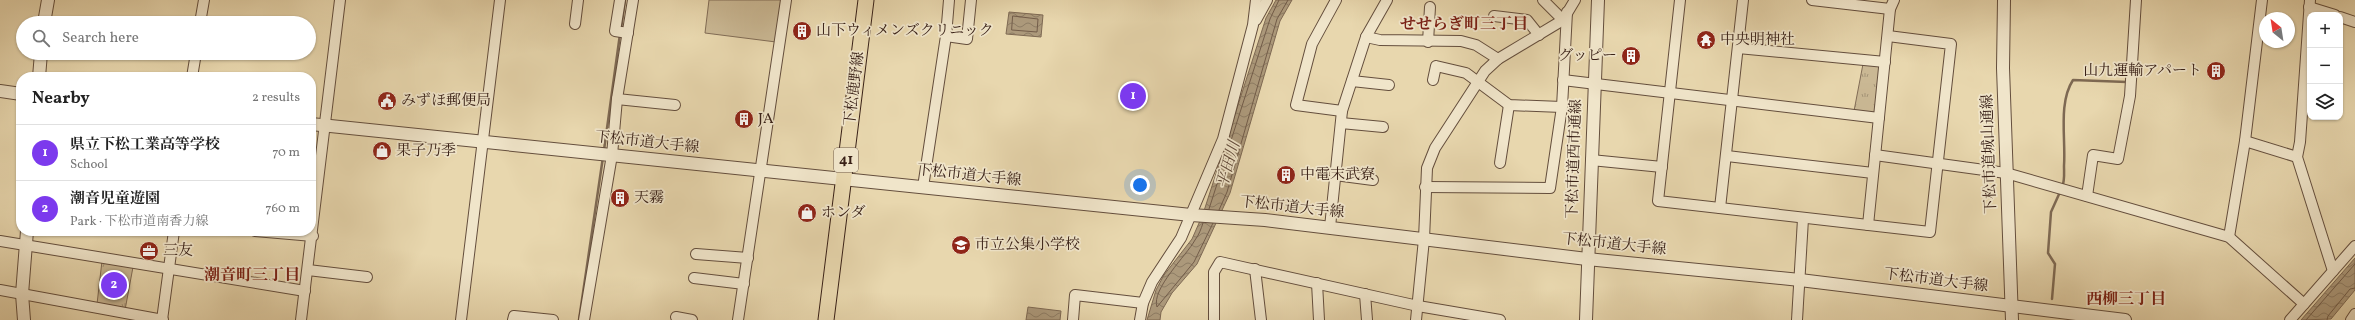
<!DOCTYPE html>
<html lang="en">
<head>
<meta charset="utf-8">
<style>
  :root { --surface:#fff; --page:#f2f2f2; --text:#222; --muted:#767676; --line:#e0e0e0; --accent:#7c3aed }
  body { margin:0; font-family:Vollkorn,"Noto Serif JP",serif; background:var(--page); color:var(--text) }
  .controls { position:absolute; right:12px; top:12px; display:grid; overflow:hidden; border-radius:8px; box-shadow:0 1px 3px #0004 }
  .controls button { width:36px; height:36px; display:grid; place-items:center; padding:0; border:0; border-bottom:1px solid var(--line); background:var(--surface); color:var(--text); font:20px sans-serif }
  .compass { position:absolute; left:2259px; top:12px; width:36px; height:36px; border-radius:50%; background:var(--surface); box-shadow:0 1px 3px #0004; rotate:330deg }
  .you { position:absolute; left:1140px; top:185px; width:14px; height:14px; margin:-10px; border:3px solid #fff; border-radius:50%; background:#1a73e8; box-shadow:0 0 0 6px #1a73e833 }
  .badge { display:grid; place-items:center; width:26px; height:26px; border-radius:50%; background:var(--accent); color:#fff; font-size:13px; font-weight:700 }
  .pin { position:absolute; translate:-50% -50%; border:2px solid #fff; box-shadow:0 1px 4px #0006 }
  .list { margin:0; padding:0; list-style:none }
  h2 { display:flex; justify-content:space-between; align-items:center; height:52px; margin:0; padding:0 16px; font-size:17px }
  h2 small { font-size:13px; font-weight:400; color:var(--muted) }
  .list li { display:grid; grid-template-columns:26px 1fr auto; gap:12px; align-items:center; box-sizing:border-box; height:56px; padding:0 16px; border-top:1px solid var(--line) }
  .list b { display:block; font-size:15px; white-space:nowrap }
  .list p { margin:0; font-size:13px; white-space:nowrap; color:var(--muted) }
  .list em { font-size:13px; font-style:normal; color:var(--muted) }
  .icon { flex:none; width:22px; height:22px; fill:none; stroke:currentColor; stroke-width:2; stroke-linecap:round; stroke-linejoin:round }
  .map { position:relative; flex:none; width:2355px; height:320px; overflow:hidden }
  .search { position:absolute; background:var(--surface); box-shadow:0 1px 3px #0004; left:16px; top:16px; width:300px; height:44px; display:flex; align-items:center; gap:10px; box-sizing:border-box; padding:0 14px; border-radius:22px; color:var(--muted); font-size:15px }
  .panel { position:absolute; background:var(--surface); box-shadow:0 1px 3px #0004; left:16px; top:72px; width:300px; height:164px; border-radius:16px }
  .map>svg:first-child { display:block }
  .grass { fill:url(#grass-tufts); stroke:#816c56 }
  .pitch { fill:#cab894; stroke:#816c56 }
  .water { fill:url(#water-waves); stroke:#7e6953 }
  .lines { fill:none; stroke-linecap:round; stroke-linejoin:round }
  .shore { stroke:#725c49; stroke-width:1 }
  .stream { stroke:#7e6953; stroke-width:2.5 }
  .minor-casing { stroke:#644e3d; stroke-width:12 }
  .tertiary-casing { stroke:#644e3d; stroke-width:14 }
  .primary-casing { stroke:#382017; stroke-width:17 }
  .minor { stroke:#f0e5ca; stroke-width:10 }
  .tertiary { stroke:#f0e5ca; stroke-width:12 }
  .primary { stroke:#e8d7ae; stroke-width:15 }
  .labels { text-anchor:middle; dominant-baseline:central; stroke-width:3.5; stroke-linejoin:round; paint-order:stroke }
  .shield { fill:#f0e5ca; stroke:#6f5b4d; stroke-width:1 }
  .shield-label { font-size:14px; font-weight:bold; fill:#382017 }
  .poi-label { font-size:15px; fill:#382017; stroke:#f0e5ca; text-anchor:start }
  .street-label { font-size:15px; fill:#382017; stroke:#f0e5ca }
  .neighbourhood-label { font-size:16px; font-weight:bold; fill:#7a1f14; stroke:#f0e5ca }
  .water-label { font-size:16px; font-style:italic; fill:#614a3a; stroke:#f0e5ca }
</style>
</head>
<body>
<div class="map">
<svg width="2355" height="320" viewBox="0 0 2355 320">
  <defs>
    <pattern id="grass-tufts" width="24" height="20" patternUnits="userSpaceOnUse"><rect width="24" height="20" fill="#cab894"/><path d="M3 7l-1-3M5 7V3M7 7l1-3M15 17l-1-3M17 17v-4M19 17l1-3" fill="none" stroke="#a59578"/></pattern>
    <pattern id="water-waves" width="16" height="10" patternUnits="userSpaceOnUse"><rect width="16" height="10" fill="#ac997b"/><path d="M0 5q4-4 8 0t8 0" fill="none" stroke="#8d7c64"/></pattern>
  </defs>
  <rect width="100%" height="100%" fill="#e8d7ae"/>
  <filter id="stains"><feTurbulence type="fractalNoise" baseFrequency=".005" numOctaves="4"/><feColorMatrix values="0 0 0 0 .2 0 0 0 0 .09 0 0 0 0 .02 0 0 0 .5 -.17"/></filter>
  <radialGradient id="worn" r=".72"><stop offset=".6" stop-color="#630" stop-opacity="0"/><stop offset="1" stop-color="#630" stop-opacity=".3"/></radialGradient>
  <g class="grass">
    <path d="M1863,64L1881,65L1876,113L1854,111Z"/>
    <path d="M102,261L133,267L125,310L97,304Z"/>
  </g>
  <path class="pitch" d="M709,0H782L776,42L705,33Z"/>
  <g class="water">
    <path d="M1276,0H1292L1280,21L1230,193L1197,264L1172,293L1161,312L1160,320H1147L1156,290L1164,275L1192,239L1203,214L1266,18Z"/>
    <path d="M1009,12L1043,15L1041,37L1006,34Z"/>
    <path d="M2355,258V290L2331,319L2301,320Z"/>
    <path d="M1028,307L1061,311L1060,320H1026Z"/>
  </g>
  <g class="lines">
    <g class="shore">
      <path d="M1013,16L1038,19L1037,32L1012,30Z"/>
      <path d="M1209,209L1270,19L1279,0"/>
      <path d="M1219,210L1227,192L1277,19L1288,0"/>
      <path d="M1203,223C1201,229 1199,235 1195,240C1187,255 1151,289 1157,307L1194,262L1213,223"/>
      <path d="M2306,320L2355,264"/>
      <path d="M2327,320L2328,316L2350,289L2355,288"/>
    </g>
    <g class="stream">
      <path d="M621,29L625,0"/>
      <path d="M604,150L620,34"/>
      <path d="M2062,187C2065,181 2064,173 2064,166C2066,139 2058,103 2073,80L2127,82"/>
      <path d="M2052,299L2055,264L2048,253L2051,212L2060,192"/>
      <path d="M579,320L603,157"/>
    </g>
    <g class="minor-casing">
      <g id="minor">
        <path d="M620,0L615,31L628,33"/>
        <path d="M1336,0L1312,44L1296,105L1342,111"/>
        <path d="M1543,0L1563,20"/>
        <path d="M1680,0L1658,201L1930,232L1951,44L1888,36"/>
        <path d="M1812,0L1890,9"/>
        <path d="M2310,0L2300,142L2297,157L2333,271"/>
        <path d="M2309,7L2335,15"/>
        <path d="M1494,16L1527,20L1539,35"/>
        <path d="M2340,17L2355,22"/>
        <path d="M1256,20L1267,0"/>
        <path d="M200,23L204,0"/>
        <path d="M575,24L578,0"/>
        <path d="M946,36L967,39L971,0"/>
        <path d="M1366,37L1380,40L1461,41L1476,45L1498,59"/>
        <path d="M1428,42L1430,7"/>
        <path d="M1738,48L1885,62"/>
        <path d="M192,77L196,53"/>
        <path d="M1433,80L1436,66L1466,73L1509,105L1562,107"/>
        <path d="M1563,80L1879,118"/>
        <path d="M1352,81L1389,85"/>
        <path d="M617,99L675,105"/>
        <path d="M1341,123L1383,127"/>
        <path d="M2245,141L2297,157"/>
        <path d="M1875,155L2006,173L2229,237L2304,304"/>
        <path d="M1727,156L1873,173"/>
        <path d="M1591,160L1662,167"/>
        <path d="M1500,163L1509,105"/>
        <path d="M1335,175L1373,180"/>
        <path d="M923,187L946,36L949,0"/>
        <path d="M1425,187L1550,188L1562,107L1567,12"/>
        <path d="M2087,196L2093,155L2118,159L2130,96L2136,0"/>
        <path d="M1720,208L1743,0"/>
        <path d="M1868,225L1890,9L1894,0"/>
        <path d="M1330,227L1342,111L1366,37L1387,0"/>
        <path d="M255,231L313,236"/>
        <path d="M2229,237L2245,141L2262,0"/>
        <path d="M0,241L305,291"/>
        <path d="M696,254L748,258"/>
        <path d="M1255,269L1261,320"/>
        <path d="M308,270L367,277"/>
        <path d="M694,278L744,284"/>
        <path d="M1317,283L1319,320"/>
        <path d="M0,290L163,320"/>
        <path d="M1365,294L1367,320"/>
        <path d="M676,317L692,320"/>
        <path d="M162,320L174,231"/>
        <path d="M301,320L340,0"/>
        <path d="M461,320L500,0"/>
        <path d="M513,320L514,316L553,320"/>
        <path d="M584,320L612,155L617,99L633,0"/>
        <path d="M738,320L786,0"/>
        <path d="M1073,320L1075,295L1143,303"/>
        <path d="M1140,320L1143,303L1152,282L1181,238L1223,139L1253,25L1256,0"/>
        <path d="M1214,320V272L1220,262L1418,306L1500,320"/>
        <path d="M1416,320L1424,239L1427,168L1435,148L1485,71L1498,59L1563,20L1575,0"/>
        <path d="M1797,320L1803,219"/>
        <path d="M2290,320L2355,246"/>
        <path d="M2351,320L2355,314"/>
      </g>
    </g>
    <g class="tertiary-casing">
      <g id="tertiary">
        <path d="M2004,0L2003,68L2012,320"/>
        <path d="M44,23L48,0"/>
        <path d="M39,77L41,53"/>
        <path d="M0,91L21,94"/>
        <path d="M311,124L1191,215L1265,220L1587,259L1800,280L2125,320"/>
        <path d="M24,320L22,294L27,231"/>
        <path d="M1586,320L1598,0"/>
      </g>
    </g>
    <g class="primary-casing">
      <path id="primary" d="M826,320L866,0"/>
    </g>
    <use href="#minor" class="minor"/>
    <use href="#tertiary" class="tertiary"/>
    <use href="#primary" class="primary"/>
  </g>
  <defs>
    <g id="building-disc" transform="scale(1)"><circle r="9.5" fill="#8f2418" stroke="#f0e5ca"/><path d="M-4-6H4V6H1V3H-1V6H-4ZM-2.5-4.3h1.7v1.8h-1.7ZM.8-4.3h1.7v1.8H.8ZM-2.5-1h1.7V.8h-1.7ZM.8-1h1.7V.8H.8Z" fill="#fff"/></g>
    <g id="temple-disc" transform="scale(1)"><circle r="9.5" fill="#8f2418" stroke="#f0e5ca"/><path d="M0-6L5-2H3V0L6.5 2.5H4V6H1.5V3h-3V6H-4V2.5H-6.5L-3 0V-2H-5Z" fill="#fff"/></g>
    <g id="civic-disc" transform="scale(1)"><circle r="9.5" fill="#8f2418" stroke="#f0e5ca"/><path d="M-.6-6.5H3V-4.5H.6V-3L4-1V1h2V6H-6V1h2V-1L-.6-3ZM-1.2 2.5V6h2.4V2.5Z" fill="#fff"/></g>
    <g id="shop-disc" transform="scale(1)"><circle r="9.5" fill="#8f2418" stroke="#f0e5ca"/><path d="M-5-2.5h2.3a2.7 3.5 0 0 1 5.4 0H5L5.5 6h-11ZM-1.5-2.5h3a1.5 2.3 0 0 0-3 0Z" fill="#fff"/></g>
    <g id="school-disc" transform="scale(1)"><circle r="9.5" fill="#8f2418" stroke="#f0e5ca"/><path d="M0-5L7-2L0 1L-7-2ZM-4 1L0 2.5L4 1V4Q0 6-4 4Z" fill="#fff"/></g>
    <g id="office-disc" transform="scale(1)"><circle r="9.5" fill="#8f2418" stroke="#f0e5ca"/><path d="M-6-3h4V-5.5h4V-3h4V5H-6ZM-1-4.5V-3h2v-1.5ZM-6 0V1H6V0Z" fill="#fff"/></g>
  </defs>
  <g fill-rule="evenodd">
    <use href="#building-disc" x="802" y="31"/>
    <use href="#temple-disc" x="1706" y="40"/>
    <use href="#building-disc" x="1631" y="56"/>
    <use href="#building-disc" x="2216" y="71"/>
    <use href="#civic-disc" x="387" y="101"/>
    <use href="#building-disc" x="744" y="119"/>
    <use href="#shop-disc" x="382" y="151"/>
    <use href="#building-disc" x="1286" y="175"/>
    <use href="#building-disc" x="620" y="198"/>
    <use href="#shop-disc" x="807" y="213"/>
    <use href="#school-disc" x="961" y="245"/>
    <use href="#office-disc" x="149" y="251"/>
  </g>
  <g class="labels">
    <rect class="shield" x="834" y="148" width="24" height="24" rx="3"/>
    <g class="shield-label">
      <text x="846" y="160">41</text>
    </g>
    <g class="poi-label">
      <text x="816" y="31">山下ウィメンズクリニック</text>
      <text x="1720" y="40">中央明神社</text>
      <text x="1617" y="56" text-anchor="end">グッピー</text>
      <text x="2202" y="71" text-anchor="end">山九運輸アパート</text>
      <text x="401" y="101">みずほ郵便局</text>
      <text x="758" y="119">JA</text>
      <text x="396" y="151">果子乃季</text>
      <text x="1300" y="175">中電末武寮</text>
      <text x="634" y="198">天霧</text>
      <text x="821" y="213">ホンダ</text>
      <text x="975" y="245">市立公集小学校</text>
      <text x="163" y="251">三友</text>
    </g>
    <g class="street-label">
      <text transform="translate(855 89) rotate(-83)">下松鹿野線</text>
      <text transform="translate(647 143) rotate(6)">下松市道大手線</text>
      <text transform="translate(1990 154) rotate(-92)">下松市道城山通線</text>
      <text transform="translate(1575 159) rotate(-88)">下松市道西市通線</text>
      <text transform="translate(969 176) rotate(6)">下松市道大手線</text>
      <text transform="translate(1292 208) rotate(6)">下松市道大手線</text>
      <text transform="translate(1614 245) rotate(6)">下松市道大手線</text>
      <text transform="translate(1936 281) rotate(7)">下松市道大手線</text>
    </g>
    <g class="neighbourhood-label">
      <text x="1464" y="25">せせらぎ町三丁目</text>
      <text x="252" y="276">潮音町三丁目</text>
      <text x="2126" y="300">西柳三丁目</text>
    </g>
    <g class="water-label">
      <text transform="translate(1229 165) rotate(-74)">平田川</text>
    </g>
  </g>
  <rect width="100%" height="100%" filter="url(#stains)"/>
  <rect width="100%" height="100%" fill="url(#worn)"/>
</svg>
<div class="controls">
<button>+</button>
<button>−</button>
<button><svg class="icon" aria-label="layers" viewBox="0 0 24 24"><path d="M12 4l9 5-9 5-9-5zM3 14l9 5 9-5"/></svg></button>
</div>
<svg class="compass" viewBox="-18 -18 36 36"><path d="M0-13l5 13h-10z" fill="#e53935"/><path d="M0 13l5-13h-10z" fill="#767676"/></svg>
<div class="you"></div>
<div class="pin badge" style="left:1133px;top:96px">1</div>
<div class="pin badge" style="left:114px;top:285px">2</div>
<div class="search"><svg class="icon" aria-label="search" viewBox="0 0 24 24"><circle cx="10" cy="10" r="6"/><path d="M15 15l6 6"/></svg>Search here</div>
<section class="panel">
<h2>Nearby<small>2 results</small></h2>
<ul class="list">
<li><span class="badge">1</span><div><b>県立下松工業高等学校</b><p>School</p></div><em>70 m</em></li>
<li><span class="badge">2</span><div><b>潮音児童遊園</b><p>Park · 下松市道南香力線</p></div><em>760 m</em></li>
</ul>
</section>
</div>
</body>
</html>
